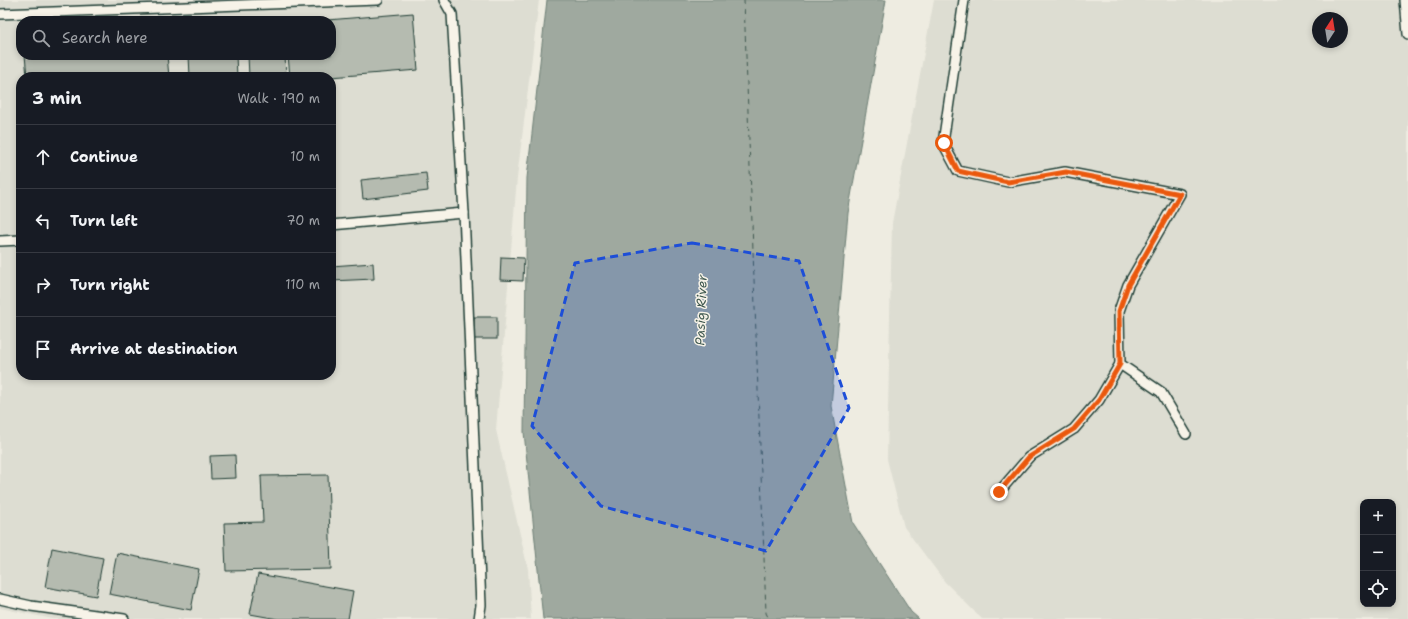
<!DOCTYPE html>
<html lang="en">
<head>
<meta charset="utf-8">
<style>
  :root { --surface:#171b24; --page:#242831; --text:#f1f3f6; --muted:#9ea1a6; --line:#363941 }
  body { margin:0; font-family:"Shantell Sans",sans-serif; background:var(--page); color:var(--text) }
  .controls { position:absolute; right:12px; bottom:12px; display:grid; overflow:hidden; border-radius:8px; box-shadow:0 2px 6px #0003 }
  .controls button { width:36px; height:36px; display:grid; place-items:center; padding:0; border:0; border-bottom:1px solid var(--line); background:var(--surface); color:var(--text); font:20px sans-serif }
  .compass { position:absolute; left:1312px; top:12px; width:36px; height:36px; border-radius:50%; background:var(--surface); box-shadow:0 2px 6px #0003; rotate:12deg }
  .stop { position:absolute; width:12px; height:12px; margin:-9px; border:3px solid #ea580c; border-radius:50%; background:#fff }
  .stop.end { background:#ea580c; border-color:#fff; box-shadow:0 1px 4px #0008 }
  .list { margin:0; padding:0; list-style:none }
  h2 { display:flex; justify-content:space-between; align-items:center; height:52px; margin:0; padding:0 16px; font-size:17px }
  h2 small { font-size:13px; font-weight:400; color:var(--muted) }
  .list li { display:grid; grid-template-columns:26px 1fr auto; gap:12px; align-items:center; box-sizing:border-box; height:64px; padding:0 16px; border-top:1px solid var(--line) }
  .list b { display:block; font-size:15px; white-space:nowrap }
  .list em { font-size:13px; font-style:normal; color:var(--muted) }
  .icon { flex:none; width:22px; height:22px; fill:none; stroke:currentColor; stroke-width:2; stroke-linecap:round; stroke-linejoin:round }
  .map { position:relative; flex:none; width:1408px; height:619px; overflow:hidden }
  .search { position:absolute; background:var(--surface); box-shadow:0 2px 6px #0003; left:16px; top:16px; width:320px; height:44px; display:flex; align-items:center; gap:10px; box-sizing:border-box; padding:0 14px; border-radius:16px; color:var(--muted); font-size:15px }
  .panel { position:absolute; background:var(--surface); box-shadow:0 2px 6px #0003; left:16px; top:72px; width:320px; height:308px; border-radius:16px }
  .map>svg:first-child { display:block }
  .built { fill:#ddddd2; fill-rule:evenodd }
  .water { fill:#9fa99f; stroke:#6c7e74 }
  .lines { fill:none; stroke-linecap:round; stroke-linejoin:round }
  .ferry { stroke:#3f584f; stroke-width:1; stroke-dasharray:5 4; stroke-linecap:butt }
  .building { fill:#b5bbb0; stroke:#1f3d34 }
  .service-casing { stroke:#1f3d34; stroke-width:12 }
  .service { stroke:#f7f3e8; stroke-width:9 }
  .route { stroke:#ea580c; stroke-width:5 }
  .marked { fill:#1d4ed8; fill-opacity:0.2; stroke:#1d4ed8; stroke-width:3; stroke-dasharray:8 5; stroke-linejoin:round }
  .labels { text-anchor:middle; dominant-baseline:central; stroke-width:3; stroke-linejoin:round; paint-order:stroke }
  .water-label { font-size:13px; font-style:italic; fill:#3f584f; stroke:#f7f3e8 }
</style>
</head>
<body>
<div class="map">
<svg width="1408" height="619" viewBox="0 0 1408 619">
  <rect width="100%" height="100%" fill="#eeece1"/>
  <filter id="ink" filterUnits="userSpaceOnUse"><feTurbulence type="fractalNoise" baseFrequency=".025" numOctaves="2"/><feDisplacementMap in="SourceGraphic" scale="8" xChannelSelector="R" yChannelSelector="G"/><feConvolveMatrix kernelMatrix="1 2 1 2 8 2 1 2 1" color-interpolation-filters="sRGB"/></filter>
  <g filter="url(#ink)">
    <g class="built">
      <path d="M0,0H539L517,178L496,430L528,569L531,619H53L0,608ZM21,21H331V55H21ZM21,77H331V375H21Z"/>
      <path d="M934,0H1408V619H982L945,582L904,527L887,459L892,223ZM1318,18H1342V42H1318ZM1363,502H1393V604H1363Z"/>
    </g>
    <path class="water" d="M547,0H886L848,213L831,406L853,523L911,612L919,619H543L524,432L527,178Z"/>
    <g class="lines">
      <path class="ferry" d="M744,0L766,613L769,619"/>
    </g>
    <g class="building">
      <path d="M413,13L418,70L331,77H290L288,55H331V21H315Z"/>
      <path d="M164,18L165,21H126Z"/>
      <path d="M25,55H167L169,77H27Z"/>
      <path d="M189,55H236L237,77H190Z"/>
      <path d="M248,55H285L286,77H249Z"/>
      <path d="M426,173L428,191L363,199L361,180Z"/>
      <path d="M501,257L524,258L523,281L500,280Z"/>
      <path d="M373,263L374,279L331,281V266Z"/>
      <rect x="474" y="317" width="23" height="22"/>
      <path d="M235,455L236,478L211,479L210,456Z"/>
      <path d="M328,475L331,569L226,571L224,523L263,522L261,476Z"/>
      <path d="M52,548L103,558L96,596L45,587Z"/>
      <path d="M117,553L199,569L191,610L109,594Z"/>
      <path d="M258,574L353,591L348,619H278L250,614Z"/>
    </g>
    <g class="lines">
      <g class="service-casing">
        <g id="service">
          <path d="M444,0L452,14L464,213L481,605L479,619"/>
          <path d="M964,0L943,143L958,171L1008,182L1065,172L1180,194L1128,285L1119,311L1120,364L1161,392L1186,434"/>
          <path d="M1405,0L1408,34"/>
          <path d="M0,14L378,0"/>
          <path d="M331,225L464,213"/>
          <path d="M0,241L21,240"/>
          <path d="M999,492L1029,457L1074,429L1099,400L1120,364"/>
          <path d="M0,599L31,606L124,619"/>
        </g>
      </g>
      <use href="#service" class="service"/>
    </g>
  </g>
  <g class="lines" filter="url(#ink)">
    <path class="route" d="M944,143L958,171L1008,182L1066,172L1180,194L1128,285L1119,311L1120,364L1099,400L1074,429L1029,457L999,492"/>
  </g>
  <path class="marked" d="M692,243L799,261L849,408L766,551L601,506L532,426L575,263Z"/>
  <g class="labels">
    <g class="water-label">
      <text transform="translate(701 310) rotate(-88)">Pasig River</text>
    </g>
  </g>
</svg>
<div class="controls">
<button>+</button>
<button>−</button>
<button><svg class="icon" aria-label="locate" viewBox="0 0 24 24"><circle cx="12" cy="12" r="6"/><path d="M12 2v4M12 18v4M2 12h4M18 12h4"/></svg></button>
</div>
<svg class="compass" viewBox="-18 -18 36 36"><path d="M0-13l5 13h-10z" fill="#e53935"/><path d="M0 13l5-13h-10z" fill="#9ea1a6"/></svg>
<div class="stop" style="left:944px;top:143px"></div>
<div class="stop end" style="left:999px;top:492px"></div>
<div class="search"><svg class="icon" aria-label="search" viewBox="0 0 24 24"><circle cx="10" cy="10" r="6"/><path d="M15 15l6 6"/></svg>Search here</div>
<section class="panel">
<h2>3 min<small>Walk · 190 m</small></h2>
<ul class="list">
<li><svg class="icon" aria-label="ahead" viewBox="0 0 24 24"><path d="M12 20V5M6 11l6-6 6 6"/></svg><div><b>Continue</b></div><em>10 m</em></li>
<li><svg class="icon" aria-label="left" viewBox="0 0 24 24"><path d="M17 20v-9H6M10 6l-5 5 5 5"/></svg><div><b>Turn left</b></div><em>70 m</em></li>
<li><svg class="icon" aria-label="right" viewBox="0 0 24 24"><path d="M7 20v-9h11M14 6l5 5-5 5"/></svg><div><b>Turn right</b></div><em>110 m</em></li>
<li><svg class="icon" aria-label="arrive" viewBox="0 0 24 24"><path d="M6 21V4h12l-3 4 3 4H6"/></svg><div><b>Arrive at destination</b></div></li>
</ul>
</section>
</div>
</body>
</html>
